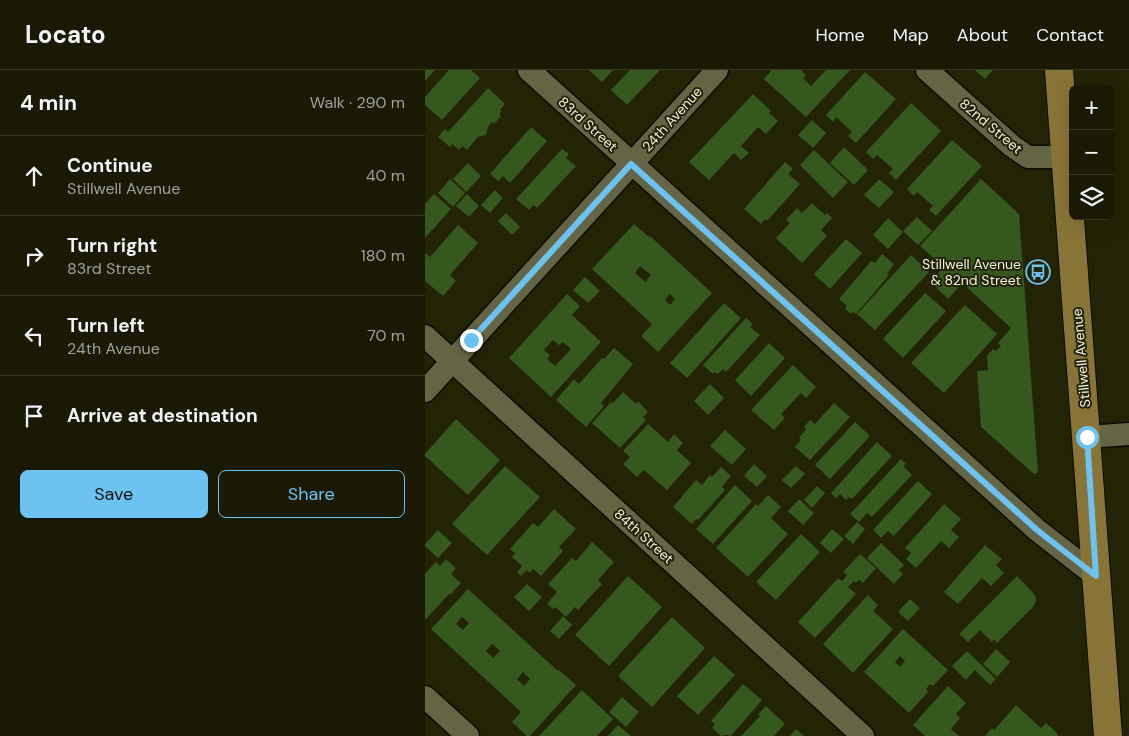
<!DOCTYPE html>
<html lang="en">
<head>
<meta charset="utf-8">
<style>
  :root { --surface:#1a1a04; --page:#23230e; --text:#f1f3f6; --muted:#9fa19a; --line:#383826; --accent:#6cc3f2 }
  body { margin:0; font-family:"DM Sans",sans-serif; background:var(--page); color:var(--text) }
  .controls { position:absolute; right:15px; top:15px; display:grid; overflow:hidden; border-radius:8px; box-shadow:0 5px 20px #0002 }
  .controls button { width:45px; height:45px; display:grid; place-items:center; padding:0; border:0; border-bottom:1px solid var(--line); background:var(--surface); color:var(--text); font:25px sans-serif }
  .stop { position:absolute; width:15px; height:15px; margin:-11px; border:4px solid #6cc3f2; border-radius:50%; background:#fff }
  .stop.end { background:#6cc3f2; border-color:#fff; box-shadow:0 1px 5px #0008 }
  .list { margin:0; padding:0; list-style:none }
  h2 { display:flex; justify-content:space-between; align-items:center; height:65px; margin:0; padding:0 20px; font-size:21px }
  h2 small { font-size:16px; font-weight:400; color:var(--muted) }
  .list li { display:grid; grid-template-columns:32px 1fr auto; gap:15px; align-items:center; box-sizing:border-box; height:80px; padding:0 20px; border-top:1px solid var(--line) }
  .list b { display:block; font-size:19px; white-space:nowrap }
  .list p { margin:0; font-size:16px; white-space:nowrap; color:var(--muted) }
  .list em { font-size:16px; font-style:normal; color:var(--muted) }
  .actions { display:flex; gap:10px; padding:15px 20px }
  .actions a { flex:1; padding:11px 0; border:1px solid var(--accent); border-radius:8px; text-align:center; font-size:18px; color:var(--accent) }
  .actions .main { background:var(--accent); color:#111 }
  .icon { flex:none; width:28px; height:28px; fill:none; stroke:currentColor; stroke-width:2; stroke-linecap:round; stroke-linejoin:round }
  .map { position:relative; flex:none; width:704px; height:666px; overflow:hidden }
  header { display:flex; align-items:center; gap:30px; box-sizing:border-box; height:70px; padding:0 25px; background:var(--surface); border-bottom:1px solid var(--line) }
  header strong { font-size:24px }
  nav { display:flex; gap:28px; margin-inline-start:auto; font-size:18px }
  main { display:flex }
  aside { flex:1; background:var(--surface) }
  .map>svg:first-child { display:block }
  .building { fill:#34581d; fill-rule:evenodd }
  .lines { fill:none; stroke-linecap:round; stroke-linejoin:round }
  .minor-casing { stroke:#0c0c00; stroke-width:25 }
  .major-casing { stroke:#0c0c00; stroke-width:30 }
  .minor { stroke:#636545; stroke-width:22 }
  .major { stroke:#887436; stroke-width:28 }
  .route { stroke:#6cc3f2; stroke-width:6 }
  .labels { text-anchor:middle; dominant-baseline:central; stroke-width:4; stroke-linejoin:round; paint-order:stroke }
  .street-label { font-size:14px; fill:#f0f2e0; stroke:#232305 }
  .poi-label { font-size:14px; fill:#f0f2e0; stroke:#232305; text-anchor:end }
</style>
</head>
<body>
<header>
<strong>Locato</strong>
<nav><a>Home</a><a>Map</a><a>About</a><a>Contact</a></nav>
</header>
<main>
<aside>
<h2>4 min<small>Walk · 290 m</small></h2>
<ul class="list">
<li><svg class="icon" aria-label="ahead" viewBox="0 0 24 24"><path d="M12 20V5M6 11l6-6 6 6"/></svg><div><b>Continue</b><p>Stillwell Avenue</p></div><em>40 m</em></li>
<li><svg class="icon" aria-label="right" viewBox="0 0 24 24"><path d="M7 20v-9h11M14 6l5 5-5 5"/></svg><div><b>Turn right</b><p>83rd Street</p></div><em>180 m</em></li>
<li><svg class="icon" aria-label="left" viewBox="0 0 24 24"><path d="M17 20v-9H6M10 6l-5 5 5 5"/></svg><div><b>Turn left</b><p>24th Avenue</p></div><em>70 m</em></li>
<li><svg class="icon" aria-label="arrive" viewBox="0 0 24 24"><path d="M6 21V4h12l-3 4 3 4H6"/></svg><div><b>Arrive at destination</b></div></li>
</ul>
<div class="actions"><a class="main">Save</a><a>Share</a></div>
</aside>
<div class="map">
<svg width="704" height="666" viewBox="0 0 704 666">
  <rect width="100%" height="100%" fill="#232305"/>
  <g class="building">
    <path d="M0,0H10L0,11Z"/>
    <path d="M24,0H46L55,8L17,50L0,35V27Z"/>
    <path d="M164,0H188L177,12Z"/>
    <path d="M205,0H235L202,35L186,20Z"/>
    <path d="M347,0H376L381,5L378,8L386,16L401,0H425L381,47L339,9Z"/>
    <path d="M550,0H568L560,9Z"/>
    <path d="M440,2L471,29L431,73L423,66L427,62L411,47L408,52L401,45Z"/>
    <path d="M63,18L80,34L75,40L77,41L74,44L76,46L69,54L67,52L63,57L61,65L53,67L42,80L38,76L34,80L27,74L25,77L13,67L20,59L23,62Z"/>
    <path d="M328,24L346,41L344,43L353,51L341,64L333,57L316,76L324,83L316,90L309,83L284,110L264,92Z"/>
    <path d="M486,33L516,61L471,110L464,103L468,99L452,85L448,89L441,82Z"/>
    <path d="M387,50L401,63L388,78L373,65Z"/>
    <path d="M106,57L122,71L85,113L78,106L73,111L65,104Z"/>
    <path d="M527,70L557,96L511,146L504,140L508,136L492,122L489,126L482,119Z"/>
    <path d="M419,77L443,100L429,115L405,93Z"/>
    <path d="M137,79L144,84L141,88L151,96L112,138L108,135L104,140L91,129Z"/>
    <path d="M389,80L423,112L408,128L375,95Z"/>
    <path d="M360,92L368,99L363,104L375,114L342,151L340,149L336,154L319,139Z"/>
    <path d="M43,93L56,106L41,122L28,109Z"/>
    <path d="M25,109L40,123L28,137L13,123Z"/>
    <path d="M454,109L469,122L454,138L439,125Z"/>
    <path d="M556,109L594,144L613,402L609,404L556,357L552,301L563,300L562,286L568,279L571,281L576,276L573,273L586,258L537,213L523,229L505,212L519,197L495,176Z"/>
    <path d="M70,120L78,128L65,143L56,135Z"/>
    <path d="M9,124L26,139L0,168V134Z"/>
    <path d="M42,124L54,136L44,147L31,136Z"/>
    <path d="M387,133L400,145L402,143L407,148L396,160L402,166L377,193L351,168L365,153L361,150L372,138L377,143Z"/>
    <path d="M81,143L95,157L87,165L73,151Z"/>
    <path d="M492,147L507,161L493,175L478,161Z"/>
    <path d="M463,148L478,162L463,179L448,165Z"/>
    <path d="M209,154L224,167L225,166L287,223L233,282L216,266L227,254L167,199ZM215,196L226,205L220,212L210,203ZM245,224L250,229L245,235L240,230Z"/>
    <path d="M33,155L53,173L25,205L31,211L18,226L0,211V183L5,187Z"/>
    <path d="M421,169L437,183L405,219L389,204Z"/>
    <path d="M457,184L469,194L462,204L464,205L431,244L428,242L426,244L420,239L422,236L414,229L446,191L450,193Z"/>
    <path d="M486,185L504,202L450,260L432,244Z"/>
    <path d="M160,207L175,221L163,233L148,220Z"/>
    <path d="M500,223L521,241L478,288L458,269Z"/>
    <path d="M142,224L155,236L147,245L176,272L126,327L84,288ZM128,270L134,275L138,272L146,279L130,296L122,289L125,285L119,280Z"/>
    <path d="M299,233L316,248L262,308L245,293Z"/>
    <path d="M540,235L572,264L519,323L486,293Z"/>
    <path d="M321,248L328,254L325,257L335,265L301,302L298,299L293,304L289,302L288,304L278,295Z"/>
    <path d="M344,273L360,288L326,326L310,310Z"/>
    <path d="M189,278L208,294L176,333L179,336L161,357L131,330L149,309L154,314L177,288L179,289Z"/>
    <path d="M368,295L391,317L381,328L376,323L356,344L360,348L349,360L326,340Z"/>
    <path d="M285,314L299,328L283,345L269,331Z"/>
    <path d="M198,322L211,334L213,331L223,342L218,347L221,350L195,378L167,353L186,332L188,333Z"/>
    <path d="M409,333L425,347L385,390L370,377L376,370L374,368L381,359L379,357L385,350L390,354Z"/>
    <path d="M31,349L75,390L43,425L0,386V384Z"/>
    <path d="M430,352L445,366L405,409L390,395Z"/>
    <path d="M223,354L243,372L249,364L258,373L252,380L266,393L242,420L219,400L212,407L198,394L205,387L198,381Z"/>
    <path d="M300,360L321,379L307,395L285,376Z"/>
    <path d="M452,372L467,386L427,429L424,427L421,430L415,424L411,428L406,423Z"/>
    <path d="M476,389L481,394L478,396L487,405L447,447L442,443L434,452L425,444Z"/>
    <path d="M329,394L342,406L332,417L319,406Z"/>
    <path d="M80,396L115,427L62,485L27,454Z"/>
    <path d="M371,396L380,404L366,418L357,410Z"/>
    <path d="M296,397L306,406L297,417L300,420L273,450L271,449L267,454L248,437L271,410L277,415L285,405L287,407Z"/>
    <path d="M493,411L507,424L469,466L463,461L456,468L448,460Z"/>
    <path d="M310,415L327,431L288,474L271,459Z"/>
    <path d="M392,416L400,423L387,438L379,430Z"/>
    <path d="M343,425L356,437L346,448L363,464L323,507L291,478L331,434L333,436Z"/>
    <path d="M374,429L389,443L378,455L363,441Z"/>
    <path d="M519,434L536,449L526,460L534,467L524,478L516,471L491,498L481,489L486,483L480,478Z"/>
    <path d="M129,439L151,459L134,477L138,481L116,506L108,499L105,503L102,500L96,506L92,502L97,496L87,487L90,483L85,479L108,453L113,457Z"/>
    <path d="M432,452L440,459L428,474L419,466Z"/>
    <path d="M407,459L419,469L406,483L395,473Z"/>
    <path d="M13,460L27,473L13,488L0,476V474Z"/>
    <path d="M376,464L395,482L351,530L331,512Z"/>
    <path d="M167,472L189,492L173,510L177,514L153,540L150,537L141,547L130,537L128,539L122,534L132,522L123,514L147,488L151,491Z"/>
    <path d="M456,473L479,495L474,500L478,504L469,514L442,488Z"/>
    <path d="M560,475L577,489L571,495L579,503L566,516L557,508L533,534L519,522Z"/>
    <path d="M435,484L451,498L438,513L434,510L431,513L429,511L423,517L431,524L390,568L373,552L413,508L417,511L422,505L418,502Z"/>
    <path d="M21,489L31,498L26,504L36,513L25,525L24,524L0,550V504L11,492L15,496Z"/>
    <path d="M203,506L237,537L184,596L150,565Z"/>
    <path d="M592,506L610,525L611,530L609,536L572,573L569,569L567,572L555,560L543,572L534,564Z"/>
    <path d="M102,514L117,527L104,541L89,527Z"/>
    <path d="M43,519L133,601L134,600L151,615L105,666H102L87,652L96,642L6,559ZM37,547L44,553L38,560L31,554ZM67,574L75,581L68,588L61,581ZM98,602L105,609L99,616L92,609Z"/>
    <path d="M443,525L453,535L448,541L468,559L428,603L398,574Z"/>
    <path d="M485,529L495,538L483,551L473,542Z"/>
    <path d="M138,546L147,555L134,569L125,561Z"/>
    <path d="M247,547L280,578L227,637L193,606Z"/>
    <path d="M478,559L523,600L508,616L505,614L501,619L503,622L484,643L439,602ZM475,586L480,591L475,597L470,592Z"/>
    <path d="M571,579L585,592L572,607L558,594Z"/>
    <path d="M542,581L571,609L565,615L550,600L541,610L527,596Z"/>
    <path d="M289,586L310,605L273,645L252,626Z"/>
    <path d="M318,614L337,630L306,666L302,665L296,666L287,658L290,654L286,651Z"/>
    <path d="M523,616L541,633L531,644L535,648L526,659L534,666H500L488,655Z"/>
    <path d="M157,620L188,649L172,666H114Z"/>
    <path d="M197,627L214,642L201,657L184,642Z"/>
    <path d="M591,635L616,658L621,653L632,663L633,666H560L567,658L569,660Z"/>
    <path d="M341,636L360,654L349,666H316L335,646L333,644Z"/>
    <path d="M193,655L206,666H183Z"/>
    <path d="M371,659L379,666H365Z"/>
  </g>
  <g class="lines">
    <g class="minor-casing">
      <g id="minor">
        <path d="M104,0L612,460L671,506"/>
        <path d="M502,0L587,76L603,87H640"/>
        <path d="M0,266L438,666"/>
        <path d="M0,321L292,0"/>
        <path d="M662,367L704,364"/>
        <path d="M0,627L43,666"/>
      </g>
    </g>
    <g class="major-casing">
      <path id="major" d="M634,0L683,666"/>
    </g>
    <use href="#minor" class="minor"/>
    <use href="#major" class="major"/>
  </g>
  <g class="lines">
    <path class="route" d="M46,270L206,94L612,460L671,506L662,367"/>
  </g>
  <defs>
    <g id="bus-ring" transform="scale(1.25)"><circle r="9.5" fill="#232305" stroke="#6cc3f2" stroke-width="1.5"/><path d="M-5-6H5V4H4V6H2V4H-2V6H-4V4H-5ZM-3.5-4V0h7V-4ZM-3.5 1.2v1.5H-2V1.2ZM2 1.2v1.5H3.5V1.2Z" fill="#6cc3f2"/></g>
  </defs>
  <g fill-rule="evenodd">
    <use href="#bus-ring" x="613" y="202"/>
  </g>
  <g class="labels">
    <g class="street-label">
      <text transform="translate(247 49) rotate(-48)">24th Avenue</text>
      <text transform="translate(163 54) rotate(42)">83rd Street</text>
      <text transform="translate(566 56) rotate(40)">82nd Street</text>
      <text transform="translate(656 288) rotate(-95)">Stillwell Avenue</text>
      <text transform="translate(219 466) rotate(42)">84th Street</text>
    </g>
    <g class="poi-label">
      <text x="596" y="194">Stillwell Avenue<tspan x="596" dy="16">&amp; 82nd Street</tspan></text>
    </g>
  </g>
</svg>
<div class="controls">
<button>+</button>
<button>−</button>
<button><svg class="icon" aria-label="layers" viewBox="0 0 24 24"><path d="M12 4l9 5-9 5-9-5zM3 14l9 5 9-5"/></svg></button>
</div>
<div class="stop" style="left:662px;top:367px"></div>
<div class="stop end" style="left:46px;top:270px"></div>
</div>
</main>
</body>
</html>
